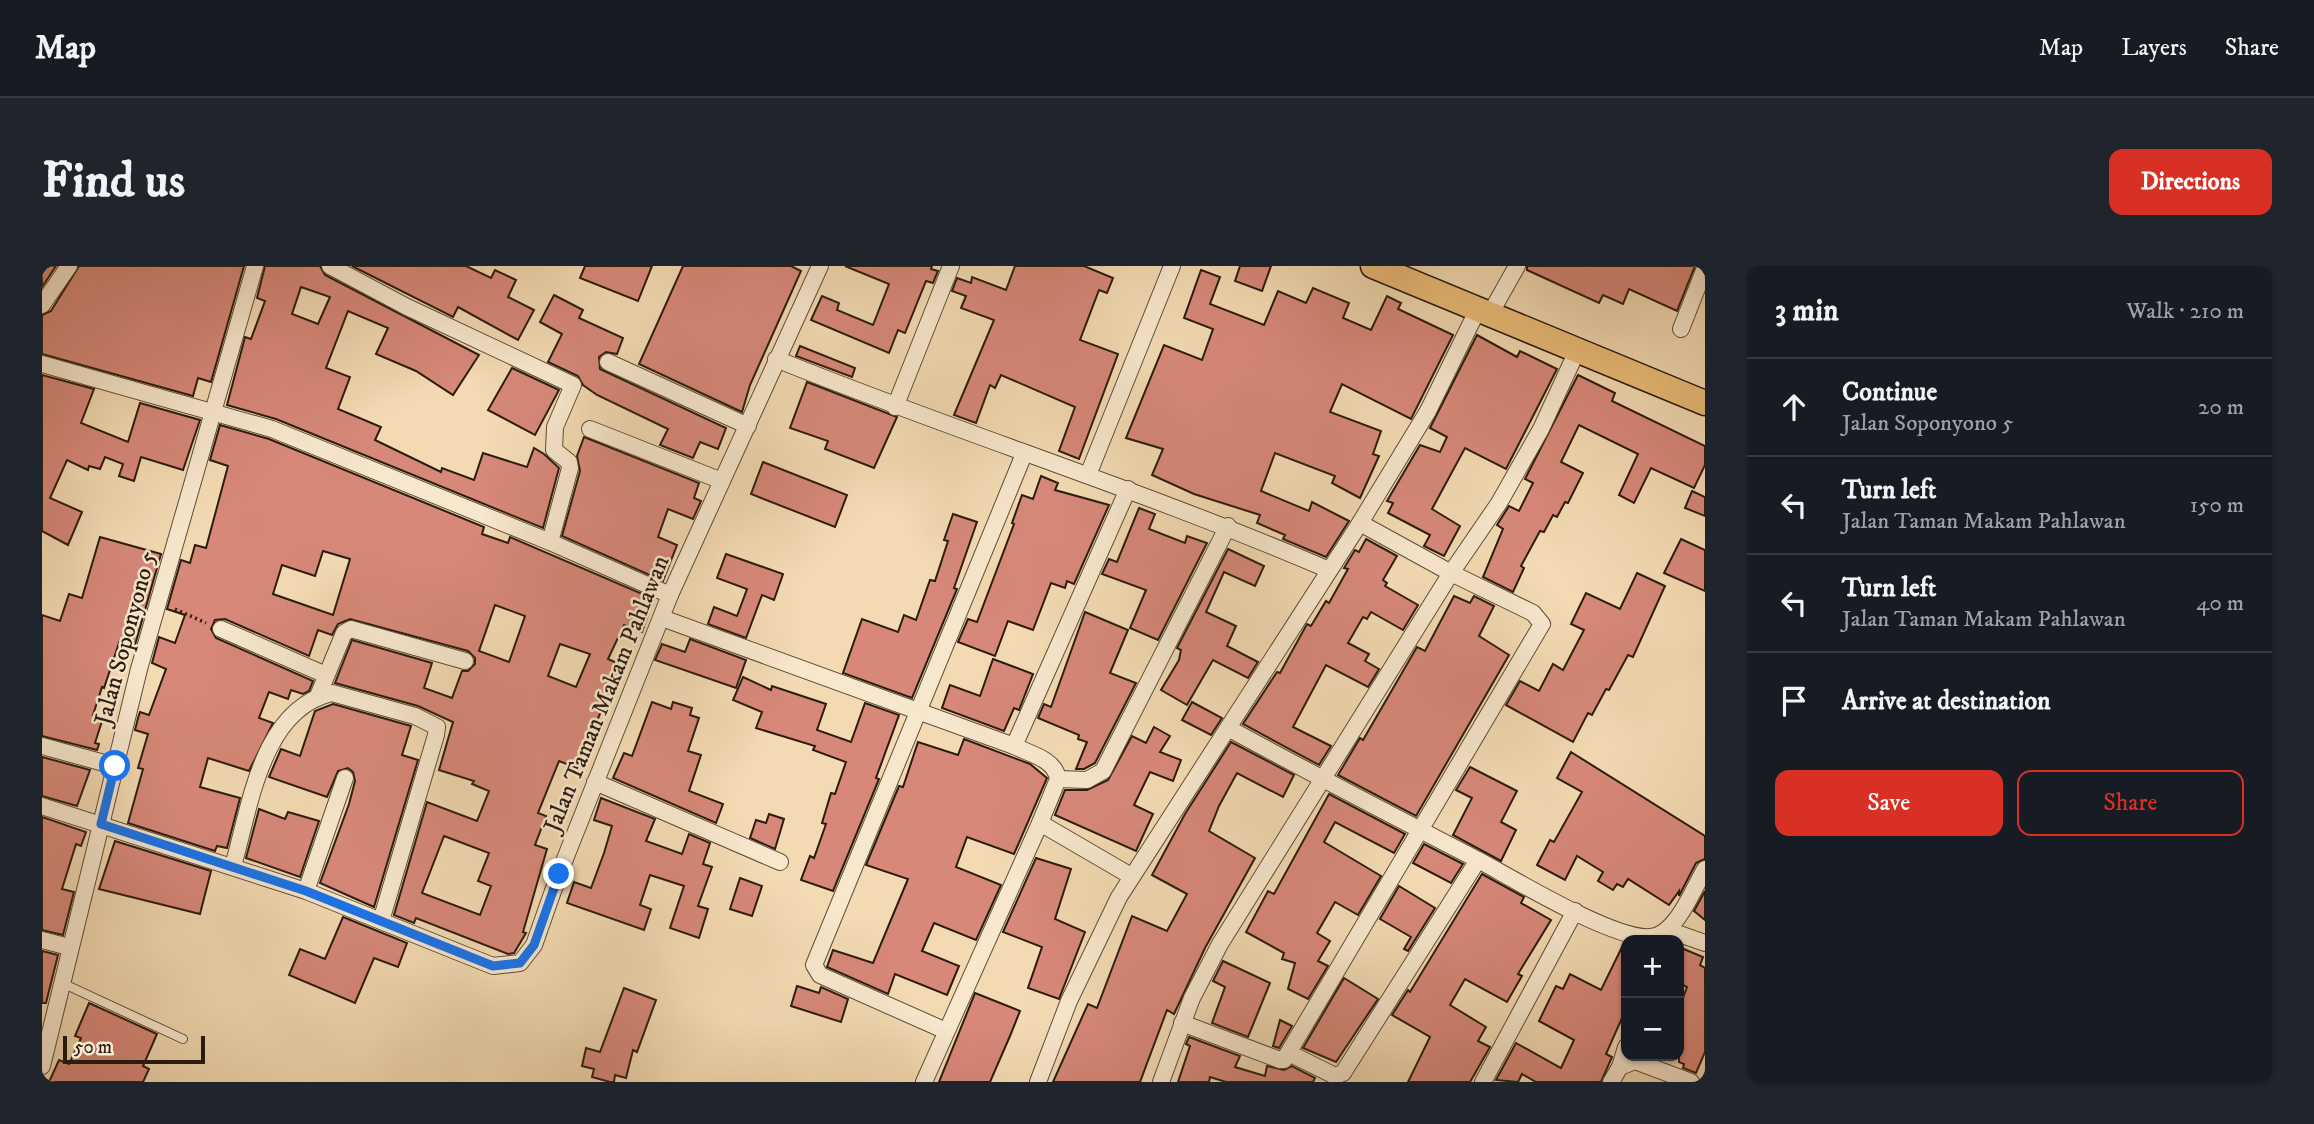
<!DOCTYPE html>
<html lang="en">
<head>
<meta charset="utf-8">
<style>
  :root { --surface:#171b24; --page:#20242c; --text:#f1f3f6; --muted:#9ea1a6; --line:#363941; --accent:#d93025 }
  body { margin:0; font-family:"IM FELL DW Pica",serif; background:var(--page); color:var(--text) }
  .controls { position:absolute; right:21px; bottom:21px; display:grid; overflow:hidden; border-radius:14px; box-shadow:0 2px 5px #0004 }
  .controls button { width:63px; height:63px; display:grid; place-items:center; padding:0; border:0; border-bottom:2px solid var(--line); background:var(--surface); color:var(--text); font:35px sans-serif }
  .scale { position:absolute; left:21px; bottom:18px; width:142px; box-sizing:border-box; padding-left:7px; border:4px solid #2c1c0f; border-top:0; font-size:19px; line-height:24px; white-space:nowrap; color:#2c1c0f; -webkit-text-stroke:5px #f7e7cd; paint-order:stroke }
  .stop { position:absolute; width:21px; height:21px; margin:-16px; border:5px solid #1a73e8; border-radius:50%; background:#fff }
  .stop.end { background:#1a73e8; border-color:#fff; box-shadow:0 2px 7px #0008 }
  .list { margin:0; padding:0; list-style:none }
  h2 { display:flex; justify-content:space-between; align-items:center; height:91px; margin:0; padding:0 28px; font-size:30px }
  h2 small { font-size:23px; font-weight:400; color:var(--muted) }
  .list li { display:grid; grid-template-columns:46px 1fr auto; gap:21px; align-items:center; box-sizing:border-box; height:98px; padding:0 28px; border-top:2px solid var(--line) }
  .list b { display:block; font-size:26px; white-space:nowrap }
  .list p { margin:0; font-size:23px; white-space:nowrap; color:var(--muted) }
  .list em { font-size:23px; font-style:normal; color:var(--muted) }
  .actions { display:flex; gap:14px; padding:21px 28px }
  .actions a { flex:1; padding:16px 0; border:2px solid var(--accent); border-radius:14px; text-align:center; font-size:24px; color:var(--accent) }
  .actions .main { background:var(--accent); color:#fff }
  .icon { flex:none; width:38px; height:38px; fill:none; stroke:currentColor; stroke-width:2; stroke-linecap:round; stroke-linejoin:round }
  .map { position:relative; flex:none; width:1663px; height:816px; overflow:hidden; border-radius:14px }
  header { display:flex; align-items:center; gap:42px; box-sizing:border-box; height:98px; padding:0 35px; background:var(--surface); border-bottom:2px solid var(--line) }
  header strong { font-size:33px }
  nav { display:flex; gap:38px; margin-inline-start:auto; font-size:24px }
  .intro { display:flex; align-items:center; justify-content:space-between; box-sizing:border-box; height:168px; padding:0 42px }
  h1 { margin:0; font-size:49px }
  .button { padding:18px 32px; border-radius:14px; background:var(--accent); color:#fff; font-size:24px; font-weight:700 }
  main { display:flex; gap:42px; padding:0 42px }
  aside { flex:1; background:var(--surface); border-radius:14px; box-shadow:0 2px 5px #0004 }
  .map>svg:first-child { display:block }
  .building { fill:#d78879; stroke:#2c1c0f; stroke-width:2; fill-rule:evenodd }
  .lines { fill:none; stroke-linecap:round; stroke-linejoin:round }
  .service-casing { stroke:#5e4c38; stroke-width:10 }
  .minor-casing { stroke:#5e4c38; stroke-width:18 }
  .primary-casing { stroke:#2c1c0f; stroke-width:27 }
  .path { stroke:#2c1c0f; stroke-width:3.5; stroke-dasharray:2 3.5; stroke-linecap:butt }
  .service { stroke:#f7e7cd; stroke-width:8 }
  .minor { stroke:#f7e7cd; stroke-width:16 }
  .primary { stroke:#eabd79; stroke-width:24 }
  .route { stroke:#1a73e8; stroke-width:9 }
  .labels { text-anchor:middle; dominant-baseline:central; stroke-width:5; stroke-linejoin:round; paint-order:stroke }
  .street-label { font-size:24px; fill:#2c1c0f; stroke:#f7e7cd }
</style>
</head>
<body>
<header>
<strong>Map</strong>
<nav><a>Map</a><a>Layers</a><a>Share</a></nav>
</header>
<div class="intro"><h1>Find us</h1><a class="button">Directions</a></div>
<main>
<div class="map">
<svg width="1663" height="816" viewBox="0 0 1663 816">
  <rect width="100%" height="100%" fill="#f3dab2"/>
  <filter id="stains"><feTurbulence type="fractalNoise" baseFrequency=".00286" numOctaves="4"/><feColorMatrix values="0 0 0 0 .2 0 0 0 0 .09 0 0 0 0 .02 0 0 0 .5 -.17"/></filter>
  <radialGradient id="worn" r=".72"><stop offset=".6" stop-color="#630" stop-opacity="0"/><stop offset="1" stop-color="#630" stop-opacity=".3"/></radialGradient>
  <g class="building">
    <path d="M0,0H14L0,21Z"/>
    <path d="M37,0H202L169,116L156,112L151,130L0,88V49L9,45Z"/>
    <path d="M223,0H278L283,9L437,89L411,129L374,105L334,88L346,62L306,45L284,102L308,111L296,143L339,161L333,174L399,206L400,202L432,214L441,187L485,201L492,182L502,188L517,202L501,262L234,153L185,139L203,71L209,73L223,35L215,32ZM259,21L288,31L276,58L250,48Z"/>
    <path d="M310,0H424L449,12L453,4L474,14L466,31L492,44L476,74L416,41L411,51Z"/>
    <path d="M543,0H610L596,35L538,12Z"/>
    <path d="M641,0H749L759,5L708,119L700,146L597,98Z"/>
    <path d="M803,0H890L889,3L896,5L891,17L884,15L863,67L856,64L847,87L769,54L780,30L797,37L795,44L831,59L847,18Z"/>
    <path d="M973,0H1042L1071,12L1065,27L1057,24L1038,74L1076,88L1037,193L1017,185L1033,141L959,109L953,122L948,119L934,157L912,149L952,54L919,42L924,30L910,25L915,12L929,17L930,11L964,24Z"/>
    <path d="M1198,0H1229L1220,25L1193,15Z"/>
    <path d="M1485,0H1653L1635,45L1587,23L1581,38L1561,29L1557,37L1485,4Z"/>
    <path d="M1159,4L1178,11L1168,38L1222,59L1236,25L1264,37L1271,22L1307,37L1301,52L1329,64L1345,30L1359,37L1356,43L1411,69L1369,153L1300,118L1288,146L1339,165L1331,188L1337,190L1318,232L1290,217L1293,210L1233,187L1219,225L1267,245L1270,236L1307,255L1284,291L1241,273L1243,269L1215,257L1218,249L1152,228L1110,209L1121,183L1084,172L1122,79L1160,94L1171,63L1142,52Z"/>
    <path d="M512,29L541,44L537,52L581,72L575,88L564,86L557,91L558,103L684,162L676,183L658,176L651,192L618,179L626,163L555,129L541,119L536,110L506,96L520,68L498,56Z"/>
    <path d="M1435,69L1475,91L1478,85L1515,103L1464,203L1423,182L1390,243L1418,260L1402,290L1382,280L1388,269L1346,247L1351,237L1345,235L1378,179L1398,186L1405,171L1388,162Z"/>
    <path d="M758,80L813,102L810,111L754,90Z"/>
    <path d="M470,102L517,124L493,169L446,144Z"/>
    <path d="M0,109L52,123L39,157L86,176L98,137L158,154L141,204L99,191L92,215L77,210L81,198L63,191L58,203L47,200L46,204L25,194L8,232L40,246L26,279L0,265Z"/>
    <path d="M1536,109L1573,127L1570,135L1663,180V199L1652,222L1609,202L1592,237L1577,229L1596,188L1537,159L1519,196L1541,207L1526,237L1523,236L1515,251L1511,249L1502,266L1498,265L1479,300L1482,302L1471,326L1441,311L1461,263L1455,259L1467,240L1477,245L1491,217L1483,213Z"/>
    <path d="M765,116L855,151L832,202L783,183L786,175L748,162Z"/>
    <path d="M178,159L227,173L442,261L440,268L466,277L468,271L612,333L600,366L582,359L566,393L584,401L574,421L570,419L555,455L552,453L535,502L517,495L496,547L504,550L493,579L505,583L481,666L484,667L472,687L466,688L374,652L372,657L352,649L385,536L435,555L447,525L430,518L432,515L397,504L411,456L376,440L293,417L310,374L390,397L382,422L410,432L420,405H426L433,398V392L426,385L308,353L296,358L290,369L276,364L267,390L183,353L173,354L169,363L174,372L271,415L267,425L261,428L249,424L246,433L227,426L217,452L231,457L207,505L166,492L158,521L198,532L185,582L175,580L173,585L86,557L101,503L96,502L106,468L93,464L96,452L98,446L107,449L124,403L110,397L117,371L133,377L143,349L125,343L139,294L148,297L153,279L164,282L186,200L168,194ZM281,285L308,293L291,349L231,328L240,299L273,310ZM453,339L483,350L467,396L437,385ZM518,378L548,388L534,421L506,410ZM402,570L447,587L436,615L449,620L438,649L380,627Z"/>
    <path d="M542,171L657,217L652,232L659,235L651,253L626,243L616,271L635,279L621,315L520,270L538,205L535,190Z"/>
    <path d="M721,196L805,229L793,261L709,228Z"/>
    <path d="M999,210L1016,217L1013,224L1067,239L1032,318L1025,315L1023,322L1009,317L991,364L966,355L953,390L916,376L926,353L935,356L972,258L970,257L980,229L991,233Z"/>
    <path d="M1650,225L1663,231V250L1643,242Z"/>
    <path d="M1097,242L1113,248L1107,263L1143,277L1145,270L1165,277L1116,374L1088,362L1104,324L1060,308L1067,293L1075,296Z"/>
    <path d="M911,248L935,256L912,322L915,323L870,432L801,407L820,353L856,366L862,349L874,354L888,314L893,315L906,275L902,274Z"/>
    <path d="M58,271L119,288L93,379L78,374L62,422L60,421L51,449L61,452L53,477L57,478L55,484L0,470V349L18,355L27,328L40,332Z"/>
    <path d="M1324,273L1355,290L1341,314L1345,317L1343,320L1376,339L1361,364L1329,346L1325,353L1321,351L1306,377L1327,388L1323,395L1337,403L1326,421L1284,399L1251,461L1289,480L1277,499L1201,458L1235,406L1238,407L1265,358L1269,360L1284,335L1287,337L1306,303L1302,302L1313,284L1317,286Z"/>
    <path d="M1639,273L1663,284V325L1622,307Z"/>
    <path d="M1186,283L1222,300L1213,320L1182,306L1164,346L1194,360L1185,380L1216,396L1206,412L1171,394L1145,439L1119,424L1137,394L1139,384L1135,382Z"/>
    <path d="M684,288L741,308L732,334L720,329L704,372L666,358L672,341L695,350L705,323L675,312Z"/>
    <path d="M1595,307L1623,320L1591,391L1586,389L1567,424L1564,423L1550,449L1546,447L1531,476L1464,439L1478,415L1497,425L1511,398L1521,404L1542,364L1529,358L1544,327L1578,343Z"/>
    <path d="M1412,330L1428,337L1432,330L1452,340L1437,370L1467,389L1374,550L1296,509L1318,472L1321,474L1375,381L1383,385Z"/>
    <path d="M1043,346L1086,364L1068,407L1094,417L1053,497L1042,503H1034L1045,476L1036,473L1037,469L996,452L1002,438L1009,441Z"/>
    <path d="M648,373L704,394L694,422L613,394L620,378L643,386Z"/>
    <path d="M951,393L991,408L977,444L972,442L962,465L900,442L908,419L938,430Z"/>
    <path d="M701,411L729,424L730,420L784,438L775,464L809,476L823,437L857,449L834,512L837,513L791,625L759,614L768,590L772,592L784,558L780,557L789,527L793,528L804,496L771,484L773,480L714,462L720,446L691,434Z"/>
    <path d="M610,436L629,443L631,436L650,442L648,449L657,452L646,485L659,489L647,525L681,538L674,557L571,512L582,487L590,490Z"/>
    <path d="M1150,436L1180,452L1169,469L1140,454Z"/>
    <path d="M291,438L369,460L360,489L376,494L332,641L278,617L307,538L313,515L311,506L306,502L296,505L285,531L227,511L239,483L258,490L273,445Z"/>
    <path d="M1112,461L1128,470L1118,486L1139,494L1131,515L1108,506L1092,539L1111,548L1094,585L1013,549L1023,524H1045L1066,514L1090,470L1104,477Z"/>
    <path d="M922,473L988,498L1005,512L972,588L925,571L914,601L959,619L934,674L892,657L880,685L917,700L905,729L853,708L846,728L785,701L791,684L831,697L866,613L824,599L857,520L861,521L876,476L916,489Z"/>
    <path d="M1189,476L1252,509L1241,531L1195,507L1177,540L1167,565L1213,592L1163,682L1132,748L1125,744L1098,816H1011L1046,738L1055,742L1090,650L1125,665L1145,628L1110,609L1143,548Z"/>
    <path d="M1529,486L1663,570V593L1654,597L1637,630V625L1627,639L1586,613L1581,621L1575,618L1571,624L1556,615L1561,606L1535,590L1523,614L1495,599L1508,574L1512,576L1540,526L1515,512Z"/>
    <path d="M0,491L48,504L35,540L0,530Z"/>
    <path d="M1428,501L1475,525L1459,556L1474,564L1459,595L1411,569L1430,532L1414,524Z"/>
    <path d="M1287,528L1363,568L1352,587L1293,556L1282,576L1339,610L1316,649L1293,636L1275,667L1288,675L1276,695L1286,700L1266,733L1246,723L1253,697L1240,693L1242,687L1204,666L1226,625L1232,628Z"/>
    <path d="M559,532L613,553L604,575L640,588L647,568L668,577L661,598L670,601L656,640L666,643L657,672L628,662L642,620L608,609L598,639L609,643L602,664L525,637L532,616L549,622L562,587L570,560L552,554Z"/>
    <path d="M217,543L243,553L246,546L277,555L258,611L204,592Z"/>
    <path d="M727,548L742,553L733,583L708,572L714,554L724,557Z"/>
    <path d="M0,551L44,566L39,580L34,578L20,623L32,626L21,669L0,664Z"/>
    <path d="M73,575L169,605L158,648L57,623Z"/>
    <path d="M1382,578L1421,598L1409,617L1371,597Z"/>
    <path d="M994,592L1029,603L1013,653L1043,666L1017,733L986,722L1000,681L961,666Z"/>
    <path d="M1440,608L1482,631L1479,637L1509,654L1476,708L1480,710L1465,736L1423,713L1408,739L1444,761L1436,775L1448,781L1428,816H1366L1388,771L1350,749L1366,724L1368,726Z"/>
    <path d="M698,612L720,620L710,650L688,643Z"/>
    <path d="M1357,620L1393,642L1366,685L1362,683L1369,671L1338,653Z"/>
    <path d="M1663,625V654L1652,645Z"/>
    <path d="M301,651L365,677L356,701L332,692L313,737L247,709L258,683L283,693Z"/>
    <path d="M1582,677L1584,743L1564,788L1570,791L1559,816H1494L1480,808L1476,816L1454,814L1474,777L1519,802L1532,774L1497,755L1514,720L1521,723L1528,708L1559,724Z"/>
    <path d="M1637,681L1661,691L1658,699L1663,702V786L1654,807L1641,802L1642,798L1637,796V742L1645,721L1637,717Z"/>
    <path d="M0,685L16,689L4,737H0Z"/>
    <path d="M1181,695L1228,717L1206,771L1170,757L1183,721L1171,715Z"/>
    <path d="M1302,712L1336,733L1294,796L1261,782Z"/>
    <path d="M755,720L777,727L779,721L806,733L799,756L749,740Z"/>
    <path d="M582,722L614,734L595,786L591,784L584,812L573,809L572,816H568L550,811L552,803L540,800L544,782L558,786Z"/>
    <path d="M933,727L978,745L968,770L948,816H897Z"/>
    <path d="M47,737L115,768L101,800L107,803L101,816H7L17,794L27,798L39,772L33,770Z"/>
    <path d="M1238,754L1250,760L1237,782L1231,780Z"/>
    <path d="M1147,771L1198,790L1193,801L1223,810L1225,800L1242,804L1250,800L1273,812L1271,816H1184L1168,811L1167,816H1136L1148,780L1144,778Z"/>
  </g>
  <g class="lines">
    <g class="service-casing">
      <path id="service" d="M20,717L141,773"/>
    </g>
    <g class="minor-casing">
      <g id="minor">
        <path d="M288,0L365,41L531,119L513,161L512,184L527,196L528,202L508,276"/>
        <path d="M0,39L27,0"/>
        <path d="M1448,48L1475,0"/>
        <path d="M1639,63L1663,2"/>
        <path d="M734,93C917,167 1106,226 1287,304"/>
        <path d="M566,96L706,160"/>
        <path d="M0,98L230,163L508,276L628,329"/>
        <path d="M853,141L909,0"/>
        <path d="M548,163L680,215"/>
        <path d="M1046,209L1130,0"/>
        <path d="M620,352L972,480C988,488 1013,493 1016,513L998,557L882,816"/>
        <path d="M179,363L284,409"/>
        <path d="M276,430L302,367L309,363L423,395"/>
        <path d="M1186,462C1270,508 1355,552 1440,596C1475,615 1574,675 1609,671C1635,668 1651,623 1663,603"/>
        <path d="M0,480L73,500"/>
        <path d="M972,480L1086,223"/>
        <path d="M1016,513L1045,514L1061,505L1186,260"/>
        <path d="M553,516L738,596"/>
        <path d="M0,540L264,625L451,700L478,697L492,679L517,608L628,329L778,0"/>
        <path d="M998,557L1089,610"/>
        <path d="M191,600C208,542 219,443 290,427L373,450L395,461L394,469L339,655"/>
        <path d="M264,625L303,512"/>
        <path d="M1623,671L1626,664L1663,677"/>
        <path d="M0,674L27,681"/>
        <path d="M1140,757L1238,794H1242L1500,358L1491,347L1409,307L1318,257"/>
        <path d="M904,765L778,709L772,699L982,188"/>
        <path d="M1247,787L1293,810L1301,807L1436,594"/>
        <path d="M0,800L97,403L213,0"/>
        <path d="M1578,801L1584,781"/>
        <path d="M996,816L1027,735L1077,631L1318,257L1386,145L1436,43"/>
        <path d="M1119,816L1150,732L1178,678L1409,307L1457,237L1499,163L1535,85"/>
        <path d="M1441,816L1533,645"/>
        <path d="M1569,816L1578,801L1593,795L1649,816"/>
      </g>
    </g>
    <g class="primary-casing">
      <path id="primary" d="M1331,0L1663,137"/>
    </g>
    <path class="path" d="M133,343L164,357"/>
    <use href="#service" class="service"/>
    <use href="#minor" class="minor"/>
    <use href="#primary" class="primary"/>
  </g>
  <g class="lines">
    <path class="route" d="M73,500L59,558L264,625L451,700L478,697L492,679L517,608"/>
  </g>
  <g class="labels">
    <g class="street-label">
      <text transform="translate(84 372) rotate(-75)">Jalan Soponyono 5</text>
      <text transform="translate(565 428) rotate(-68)">Jalan Taman Makam Pahlawan</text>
    </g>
  </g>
  <rect width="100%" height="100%" filter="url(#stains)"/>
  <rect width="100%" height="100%" fill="url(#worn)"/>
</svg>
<div class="controls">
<button>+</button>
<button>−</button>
</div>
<div class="scale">50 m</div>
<div class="stop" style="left:73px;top:500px"></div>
<div class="stop end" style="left:517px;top:608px"></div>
</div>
<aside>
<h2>3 min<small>Walk · 210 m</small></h2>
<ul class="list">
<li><svg class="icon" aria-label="ahead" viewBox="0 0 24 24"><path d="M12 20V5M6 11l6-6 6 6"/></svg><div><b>Continue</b><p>Jalan Soponyono 5</p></div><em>20 m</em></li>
<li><svg class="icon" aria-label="left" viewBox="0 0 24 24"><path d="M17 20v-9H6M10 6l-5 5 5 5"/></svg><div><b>Turn left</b><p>Jalan Taman Makam Pahlawan</p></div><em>150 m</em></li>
<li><svg class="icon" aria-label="left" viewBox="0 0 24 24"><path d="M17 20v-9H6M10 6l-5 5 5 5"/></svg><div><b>Turn left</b><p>Jalan Taman Makam Pahlawan</p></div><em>40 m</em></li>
<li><svg class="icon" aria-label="arrive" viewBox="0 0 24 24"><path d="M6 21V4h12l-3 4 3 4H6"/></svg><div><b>Arrive at destination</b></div></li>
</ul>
<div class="actions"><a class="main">Save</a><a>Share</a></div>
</aside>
</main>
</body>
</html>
